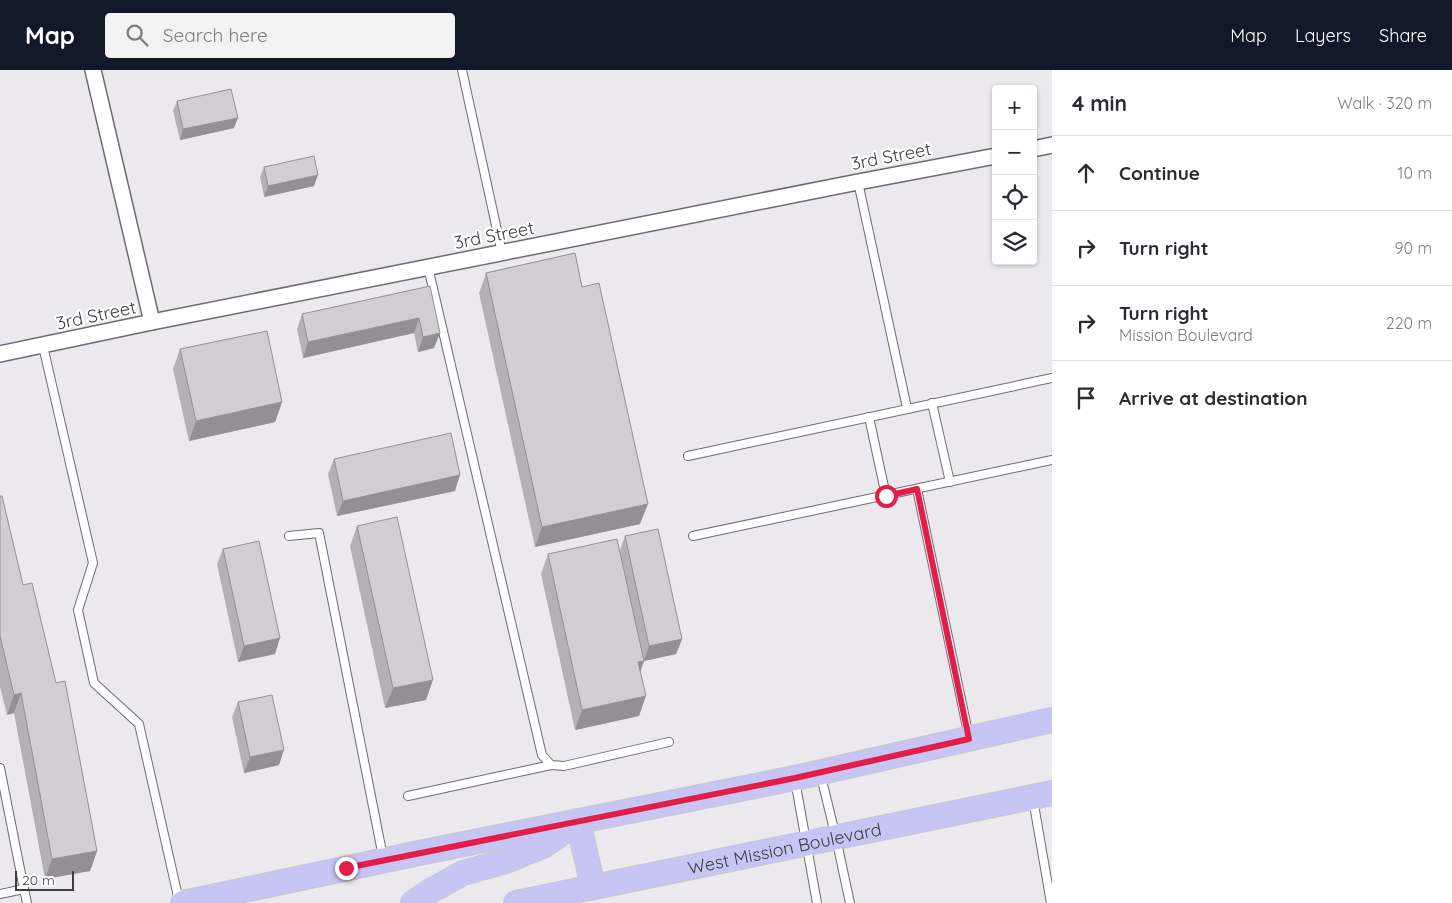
<!DOCTYPE html>
<html lang="en">
<head>
<meta charset="utf-8">
<style>
  :root { --surface:#fff; --page:#f2f2f3; --text:#2b2b33; --muted:#7c7c81; --line:#e1e1e2; --accent:#111827 }
  body { margin:0; font-family:Quicksand,sans-serif; background:var(--page); color:var(--text) }
  .controls { position:absolute; right:15px; top:15px; display:grid; overflow:hidden; border-radius:5px; box-shadow:0 1px 4px #0004 }
  .controls button { width:45px; height:45px; display:grid; place-items:center; padding:0; border:0; border-bottom:1px solid var(--line); background:var(--surface); color:var(--text); font:25px sans-serif }
  .scale { position:absolute; left:15px; bottom:12px; width:59px; box-sizing:border-box; padding-left:5px; border:2px solid #3d3c3d; border-top:0; font-size:14px; line-height:18px; white-space:nowrap; color:#3d3c3d; -webkit-text-stroke:4px #fff; paint-order:stroke }
  .stop { position:absolute; width:15px; height:15px; margin:-11px; border:4px solid #e11d48; border-radius:50%; background:#fff }
  .stop.end { background:#e11d48; border-color:#fff; box-shadow:0 1px 5px #0008 }
  .list { margin:0; padding:0; list-style:none }
  h2 { display:flex; justify-content:space-between; align-items:center; height:65px; margin:0; padding:0 20px; font-size:21px }
  h2 small { font-size:16px; font-weight:400; color:var(--muted) }
  .list li { display:grid; grid-template-columns:32px 1fr auto; gap:15px; align-items:center; box-sizing:border-box; height:75px; padding:0 20px; border-top:1px solid var(--line) }
  .list b { display:block; font-size:19px; white-space:nowrap }
  .list p { margin:0; font-size:16px; white-space:nowrap; color:var(--muted) }
  .list em { font-size:16px; font-style:normal; color:var(--muted) }
  .icon { flex:none; width:28px; height:28px; fill:none; stroke:currentColor; stroke-width:2; stroke-linecap:round; stroke-linejoin:round }
  .map { position:relative; flex:none; width:1052px; height:833px; overflow:hidden }
  header { display:flex; align-items:center; gap:30px; box-sizing:border-box; height:70px; padding:0 25px; background:var(--accent); color:#fff }
  header strong { font-size:24px }
  nav { display:flex; gap:28px; margin-inline-start:auto; font-size:18px }
  .search { width:350px; height:45px; background:var(--page); display:flex; align-items:center; gap:12px; box-sizing:border-box; padding:0 18px; border-radius:5px; color:var(--muted); font-size:19px }
  main { display:flex }
  aside { flex:1; background:var(--surface) }
  .map>svg:first-child { display:block }
  .lines { fill:none; stroke-linecap:round; stroke-linejoin:round }
  .service-casing { stroke:#6e6b6f; stroke-width:10 }
  .minor-casing { stroke:#6e6b6f; stroke-width:18 }
  .primary-casing { stroke:#c9c8c9; stroke-width:26 }
  .service { stroke:#fff; stroke-width:8 }
  .minor { stroke:#fff; stroke-width:15 }
  .primary { stroke:#c7c5f3; stroke-width:24 }
  .wall { fill:#b4b1b5 }
  .shaded-wall { fill:#929093 }
  .building { fill:#d1ced2; stroke:#929093 }
  .route { stroke:#e11d48; stroke-width:6 }
  .labels { text-anchor:middle; dominant-baseline:central; stroke-width:4.5; stroke-linejoin:round; paint-order:stroke }
  .street-label { font-size:18px; fill:#3d3c3d; stroke:#fff }
</style>
</head>
<body>
<header>
<strong>Map</strong>
<div class="search"><svg class="icon" aria-label="search" viewBox="0 0 24 24"><circle cx="10" cy="10" r="6"/><path d="M15 15l6 6"/></svg>Search here</div>
<nav><a>Map</a><a>Layers</a><a>Share</a></nav>
</header>
<main>
<div class="map">
<svg width="1052" height="833" viewBox="0 0 1052 833">
  <rect width="100%" height="100%" fill="#ece9ee"/>
  <g class="lines">
    <g class="service-casing">
      <g id="service">
        <path d="M462,0L502,183"/>
        <path d="M858,112L907,338"/>
        <path d="M428,197L542,685L551,695L564,696L669,672"/>
        <path d="M43,276L93,493L78,540L94,613L139,654L179,831"/>
        <path d="M932,333L950,412"/>
        <path d="M869,347L886,426"/>
        <path d="M688,386L1052,308"/>
        <path d="M917,419L969,667"/>
        <path d="M289,466L319,463L383,787"/>
        <path d="M693,466L1052,390"/>
        <path d="M0,698L24,819L0,824"/>
        <path d="M821,706L836,768L850,833"/>
        <path d="M795,710L817,833"/>
        <path d="M408,726L551,695"/>
        <path d="M1033,729L1051,833"/>
        <path d="M24,819L27,833"/>
      </g>
    </g>
    <g class="minor-casing">
      <g id="minor">
        <path d="M93,0L152,252"/>
        <path d="M1033,79L1052,75"/>
        <path d="M0,284L152,252L858,112L996,86"/>
      </g>
    </g>
    <g class="primary-casing">
      <g id="primary">
        <path d="M578,751L593,817"/>
        <path d="M183,833L419,783L795,708L1052,650"/>
        <path d="M413,833L427,823L463,803L506,791L543,776L573,755"/>
        <path id="s1" d="M516,833L1052,723"/>
      </g>
    </g>
    <use href="#service" class="service"/>
    <use href="#minor" class="minor"/>
    <use href="#primary" class="primary"/>
  </g>
  <g class="wall">
    <path d="M177,31L234,58L180,70L173,41Z"/>
    <path d="M264,97L314,116L264,127L260,107Z"/>
    <path d="M486,203L582,217L640,454L535,477L479,223Z"/>
    <path d="M430,216L434,278L418,282L414,263L303,288L297,259L302,244Z"/>
    <path d="M180,279L282,332L275,352L189,371L173,299Z"/>
    <path d="M334,389L455,421L337,446L328,404Z"/>
    <path d="M0,426L23,515L56,613L97,781L90,801L45,809L14,643L7,645L0,617Z"/>
    <path d="M357,456L426,630L385,638L350,476Z"/>
    <path d="M625,466L682,569L676,584L644,591L640,601L639,646L575,660L541,504L548,484L620,480Z"/>
    <path d="M223,479L275,584L238,592L217,494Z"/>
    <path d="M238,632L279,695L244,703L232,647Z"/>
  </g>
  <g class="shaded-wall">
    <path d="M238,48L234,58L180,70L183,59Z"/>
    <path d="M318,105L314,116L264,127L268,116Z"/>
    <path d="M419,248L414,263L303,288L308,272Z"/>
    <path d="M440,263L434,278L418,282L423,267Z"/>
    <path d="M282,332L275,352L189,371L196,351Z"/>
    <path d="M460,405L455,421L337,446L343,431Z"/>
    <path d="M648,434L640,454L535,477L542,457Z"/>
    <path d="M280,568L275,584L238,592L244,576Z"/>
    <path d="M682,569L676,584L644,591L637,611L638,592L644,591L649,576Z"/>
    <path d="M433,610L426,630L385,638L393,618Z"/>
    <path d="M21,623L14,643L7,645L14,625Z"/>
    <path d="M646,626L639,646L575,660L582,640Z"/>
    <path d="M284,680L279,695L244,703L250,687Z"/>
    <path d="M97,781L90,801L45,809L52,789Z"/>
  </g>
  <g class="building">
    <path d="M231,19L238,48L183,59L177,31Z"/>
    <path d="M314,86L318,105L268,116L264,97Z"/>
    <path d="M575,183L582,217L599,213L648,434L542,457L486,203Z"/>
    <path d="M430,216L440,263L423,267L419,248L308,272L302,244Z"/>
    <path d="M267,261L282,332L196,351L180,279Z"/>
    <path d="M451,363L460,405L343,431L334,389Z"/>
    <path d="M0,426H2L23,515L32,513L56,613L65,611L97,781L52,789L21,623L14,625L0,566Z"/>
    <path d="M397,447L433,610L393,618L357,456Z"/>
    <path d="M658,459L682,569L649,576L625,466Z"/>
    <path d="M617,469L644,591L638,592L646,626L582,640L548,484Z"/>
    <path d="M259,471L280,568L244,576L223,479Z"/>
    <path d="M272,625L284,680L250,687L238,632Z"/>
  </g>
  <g class="lines">
    <path class="route" d="M346,798L795,708L969,669L917,419L886,426"/>
  </g>
  <g class="labels">
    <g class="street-label">
      <text transform="translate(891 86) rotate(-11)">3rd Street</text>
      <text transform="translate(494 165) rotate(-11)">3rd Street</text>
      <text transform="translate(96 245) rotate(-12)">3rd Street</text>
      <text stroke="none"><textPath href="#s1" startOffset="274">West Mission Boulevard</textPath></text>
    </g>
  </g>
</svg>
<div class="controls">
<button>+</button>
<button>−</button>
<button><svg class="icon" aria-label="locate" viewBox="0 0 24 24"><circle cx="12" cy="12" r="6"/><path d="M12 2v4M12 18v4M2 12h4M18 12h4"/></svg></button>
<button><svg class="icon" aria-label="layers" viewBox="0 0 24 24"><path d="M12 4l9 5-9 5-9-5zM3 14l9 5 9-5"/></svg></button>
</div>
<div class="scale">20 m</div>
<div class="stop" style="left:886px;top:426px"></div>
<div class="stop end" style="left:346px;top:798px"></div>
</div>
<aside>
<h2>4 min<small>Walk · 320 m</small></h2>
<ul class="list">
<li><svg class="icon" aria-label="ahead" viewBox="0 0 24 24"><path d="M12 20V5M6 11l6-6 6 6"/></svg><div><b>Continue</b></div><em>10 m</em></li>
<li><svg class="icon" aria-label="right" viewBox="0 0 24 24"><path d="M7 20v-9h11M14 6l5 5-5 5"/></svg><div><b>Turn right</b></div><em>90 m</em></li>
<li><svg class="icon" aria-label="right" viewBox="0 0 24 24"><path d="M7 20v-9h11M14 6l5 5-5 5"/></svg><div><b>Turn right</b><p>Mission Boulevard</p></div><em>220 m</em></li>
<li><svg class="icon" aria-label="arrive" viewBox="0 0 24 24"><path d="M6 21V4h12l-3 4 3 4H6"/></svg><div><b>Arrive at destination</b></div></li>
</ul>
</aside>
</main>
</body>
</html>
